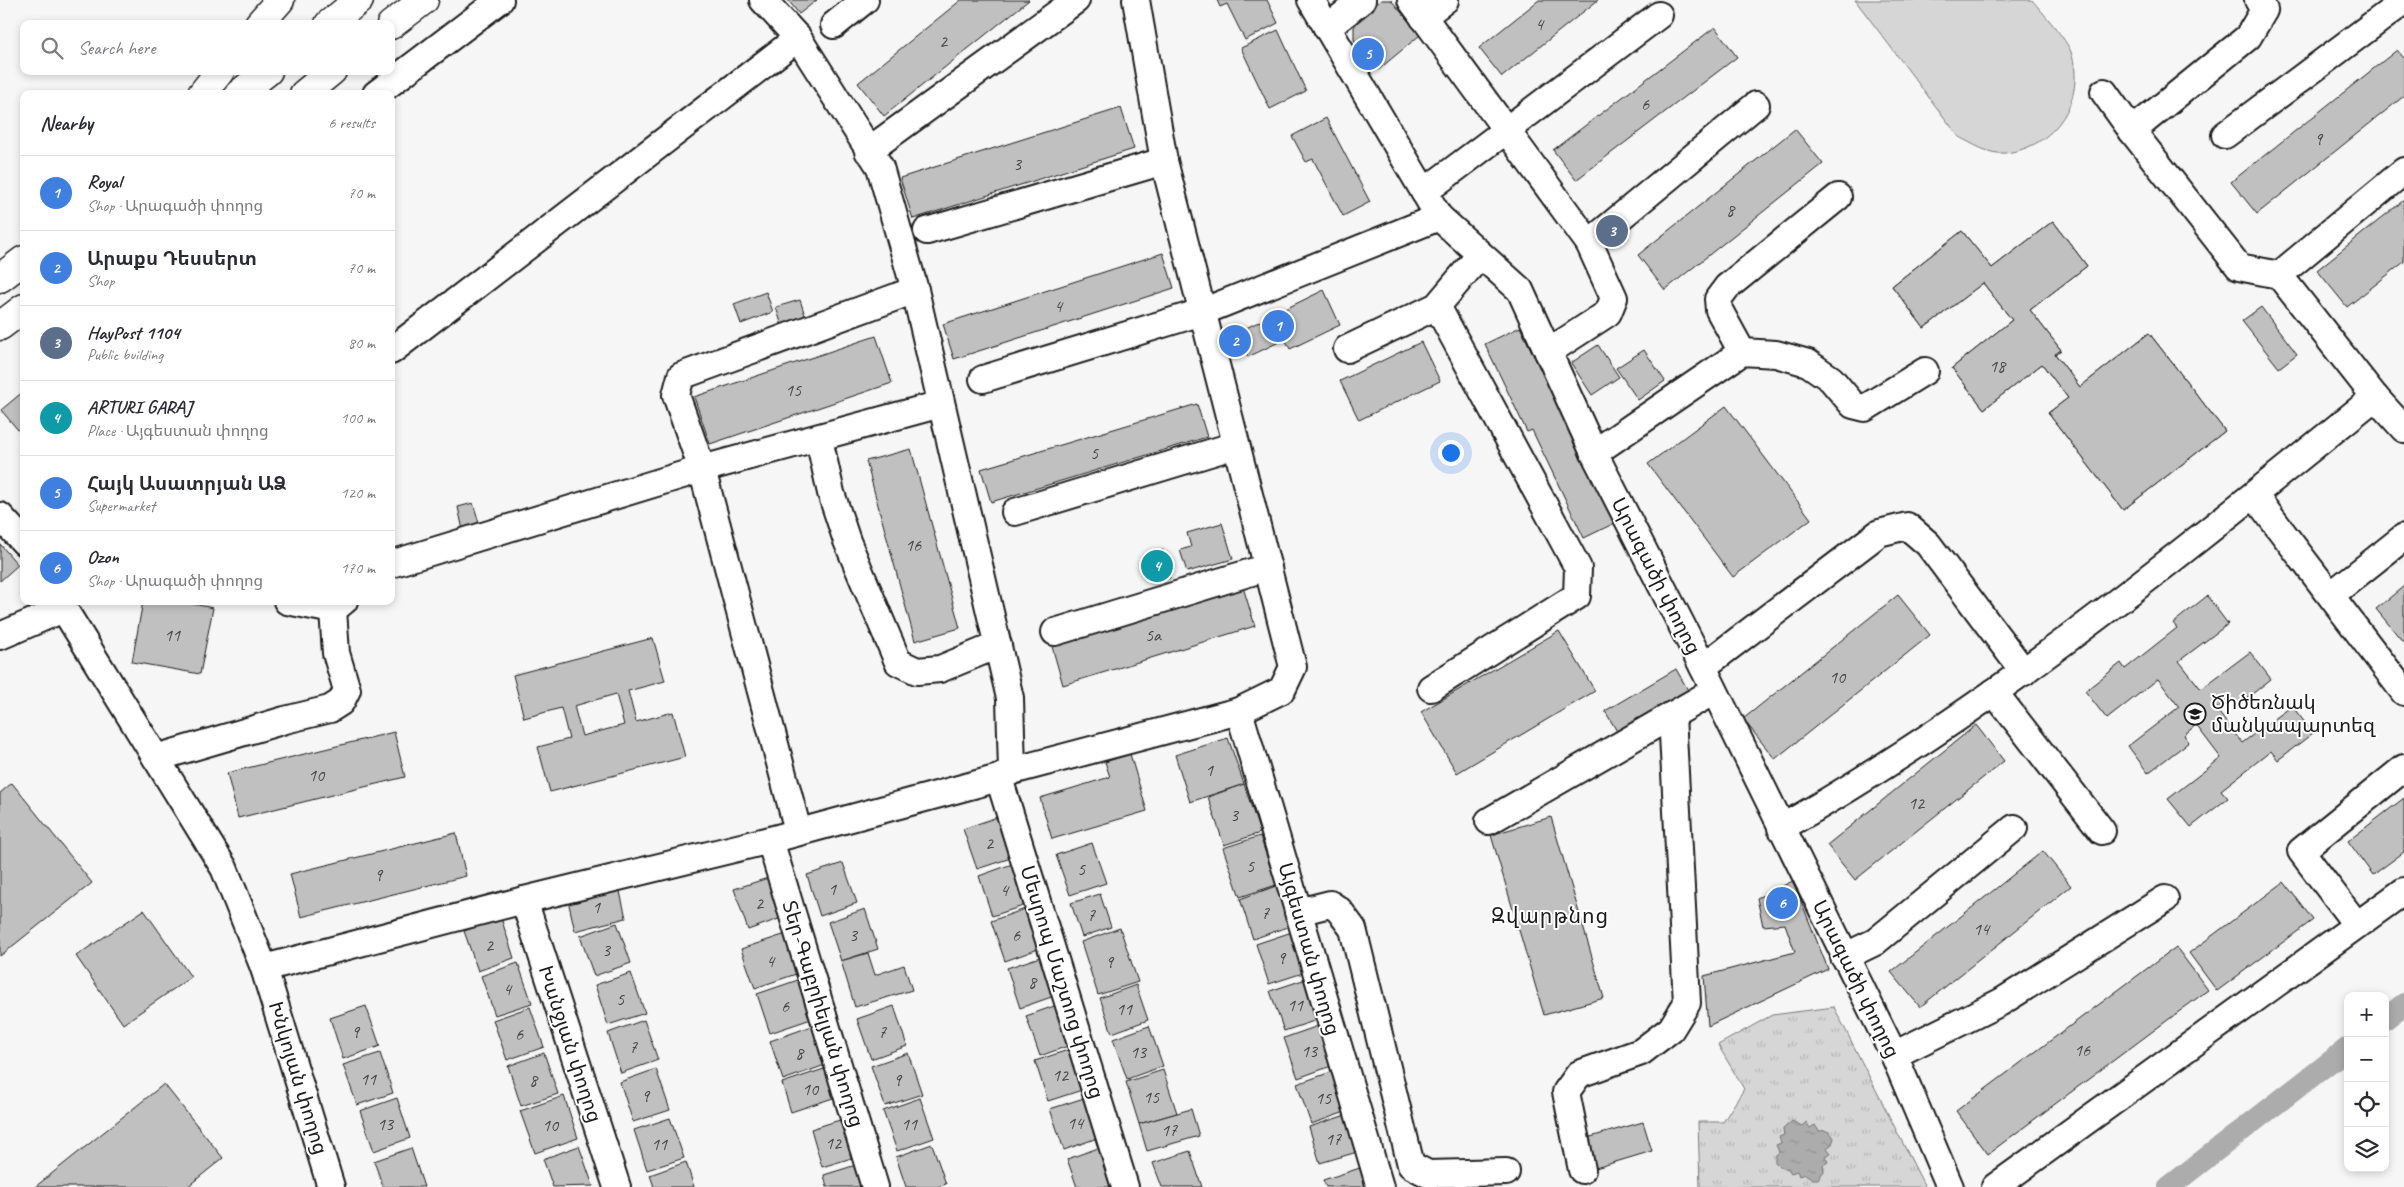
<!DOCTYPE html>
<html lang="en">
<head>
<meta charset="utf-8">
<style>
  :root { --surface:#fff; --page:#f7f7f7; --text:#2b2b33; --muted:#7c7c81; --line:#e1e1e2; --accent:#1c1c1c }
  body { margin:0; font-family:Caveat,"Noto Sans Armenian",sans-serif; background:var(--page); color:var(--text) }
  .controls { position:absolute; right:15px; bottom:15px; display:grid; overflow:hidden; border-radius:10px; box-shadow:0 2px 8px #0003 }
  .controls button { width:45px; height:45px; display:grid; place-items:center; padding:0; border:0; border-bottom:1px solid var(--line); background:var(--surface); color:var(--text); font:25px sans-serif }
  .you { position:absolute; left:1450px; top:452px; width:18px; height:18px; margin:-12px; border:4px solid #fff; border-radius:50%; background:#1a73e8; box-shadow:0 0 0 8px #1a73e833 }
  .badge { display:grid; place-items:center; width:32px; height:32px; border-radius:50%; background:var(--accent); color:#fff; font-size:16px; font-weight:700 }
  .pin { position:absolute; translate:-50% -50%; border:2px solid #fff; box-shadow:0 1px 5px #0006 }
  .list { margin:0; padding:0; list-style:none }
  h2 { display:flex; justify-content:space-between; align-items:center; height:65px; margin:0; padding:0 20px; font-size:21px }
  h2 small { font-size:16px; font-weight:400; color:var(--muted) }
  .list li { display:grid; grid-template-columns:32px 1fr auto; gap:15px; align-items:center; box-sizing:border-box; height:75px; padding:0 20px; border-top:1px solid var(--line) }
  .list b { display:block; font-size:19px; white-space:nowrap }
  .list p { margin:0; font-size:16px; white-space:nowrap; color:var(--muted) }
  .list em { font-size:16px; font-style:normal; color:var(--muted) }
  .icon { flex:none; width:28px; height:28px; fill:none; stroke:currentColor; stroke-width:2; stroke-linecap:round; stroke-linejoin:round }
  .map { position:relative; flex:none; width:2404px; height:1187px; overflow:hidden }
  .search { position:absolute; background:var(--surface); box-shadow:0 2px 8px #0003; left:20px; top:20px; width:375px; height:55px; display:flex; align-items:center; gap:12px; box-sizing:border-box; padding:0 18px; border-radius:10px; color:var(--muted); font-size:19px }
  .panel { position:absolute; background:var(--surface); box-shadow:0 2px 8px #0003; left:20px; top:90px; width:375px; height:515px; border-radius:10px }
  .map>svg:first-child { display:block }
  .grass { fill:url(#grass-tufts); stroke:#797979 }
  .pitch { fill:#d6d6d6; stroke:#797979 }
  .water { fill:url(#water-ripples); stroke:#727272 }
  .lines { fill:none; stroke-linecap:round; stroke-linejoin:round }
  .canal { stroke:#acacac; stroke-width:22 }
  .building { fill:#c0c0c0; stroke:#1c1c1c; fill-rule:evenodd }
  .minor-casing { stroke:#1c1c1c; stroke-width:30 }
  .highway-casing { stroke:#1c1c1c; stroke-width:31 }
  .minor { stroke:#fff; stroke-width:26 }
  .highway { stroke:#fff; stroke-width:28 }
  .labels { text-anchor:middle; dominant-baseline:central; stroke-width:4; stroke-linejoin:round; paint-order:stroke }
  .number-label { font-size:18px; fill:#454545 }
  .street-label { font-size:20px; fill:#1c1c1c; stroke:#fff }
  .poi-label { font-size:20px; fill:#1c1c1c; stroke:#fff; text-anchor:start }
  .neighbourhood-label { font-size:21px; letter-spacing:1px; fill:#1c1c1c; stroke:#fff }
</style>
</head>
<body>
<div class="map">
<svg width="2404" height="1187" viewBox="0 0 2404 1187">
  <defs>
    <pattern id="grass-tufts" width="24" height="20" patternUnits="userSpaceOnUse" patternTransform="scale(1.25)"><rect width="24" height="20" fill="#d6d6d6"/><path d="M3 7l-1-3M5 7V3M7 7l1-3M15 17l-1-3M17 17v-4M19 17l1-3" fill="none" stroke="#b7b7b7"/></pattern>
    <pattern id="water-ripples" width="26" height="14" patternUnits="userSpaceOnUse" patternTransform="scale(1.25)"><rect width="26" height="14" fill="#acacac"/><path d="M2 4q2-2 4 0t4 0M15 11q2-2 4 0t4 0" fill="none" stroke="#939393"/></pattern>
  </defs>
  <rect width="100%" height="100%" fill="#f6f6f6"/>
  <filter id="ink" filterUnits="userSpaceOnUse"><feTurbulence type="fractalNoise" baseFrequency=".02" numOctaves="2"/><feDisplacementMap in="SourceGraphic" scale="10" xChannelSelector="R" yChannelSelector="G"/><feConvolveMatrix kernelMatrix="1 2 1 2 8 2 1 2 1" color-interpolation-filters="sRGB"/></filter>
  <g filter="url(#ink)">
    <path class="grass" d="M1834,1007L1925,1187H1700L1698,1122H1723L1744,1089L1718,1045L1772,1015Z"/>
    <path class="pitch" d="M1855,0H2032C2042,12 2067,40 2071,52C2087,100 2054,148 2005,153C1989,155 1973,144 1959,137Z"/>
    <path class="water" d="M1792,1121L1802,1126L1806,1122L1810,1128L1815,1125L1819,1131C1827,1130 1830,1131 1834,1138L1832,1144L1827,1148L1831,1153L1825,1156L1828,1162L1823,1165L1824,1171L1818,1179H1813L1805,1174L1799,1176L1797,1171L1791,1173L1788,1168L1782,1169L1775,1162V1156L1779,1152L1776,1145L1781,1143L1779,1137L1784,1135L1783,1129Z"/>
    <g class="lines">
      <g class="canal">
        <path d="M2385,1019L2404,1004"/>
        <path d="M2169,1187L2348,1048"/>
      </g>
    </g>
    <g class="building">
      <path d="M788,0H817L799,14Z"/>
      <path d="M961,0H1029L884,116L858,83Z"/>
      <path d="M1217,0H1267L1278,23L1245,40L1227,4L1220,7Z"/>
      <path d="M1381,0H1391L1420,35L1378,70L1354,40V27L1359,19Z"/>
      <path d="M1539,0H1598L1502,77L1479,48Z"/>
      <path d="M1715,27L1737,57L1576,180L1553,150Z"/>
      <path d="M1278,30L1306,91L1270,109L1241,48Z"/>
      <path d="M2397,50L2404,58V96L2257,214L2231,182Z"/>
      <path d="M1121,108L1134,149L913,219L900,178Z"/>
      <path d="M1326,118L1370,202L1343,216L1313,159L1306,162L1292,136Z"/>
      <path d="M1795,129L1823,164L1665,290L1638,255Z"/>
      <path d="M2404,200V262L2347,307L2317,270Z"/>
      <path d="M2053,221L2087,266L2030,310L2061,350L2055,354L2080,387L2149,333L2225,431L2123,510L2048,413L2068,398L2042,364L1984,409L1952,368L2012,320L1983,283L1924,328L1892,286L1962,231L1992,268ZM2142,394L2164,422L2132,447L2110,419Z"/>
      <path d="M2053,221L2087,266L2030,310L2061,350L2055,354L2080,387L2149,333L2225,431L2123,510L2048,413L2068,398L2042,364L1984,409L1952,368L2012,320L1983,283L1924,328L1892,286L1962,231L1992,268Z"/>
      <path d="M1163,253L1174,288L954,359L943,324Z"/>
      <path d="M1324,290L1340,325L1290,349L1285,339L1248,357L1236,333Z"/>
      <path d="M766,292L773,312L741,324L734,304Z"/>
      <path d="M800,300L806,318L782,326L776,307Z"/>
      <path d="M2261,307L2297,354L2279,368L2242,321Z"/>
      <path d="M1520,327L1615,523L1584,538L1532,430L1527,432L1485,344Z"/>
      <path d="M876,336L892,383L710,444L694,397Z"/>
      <path d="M1421,342L1440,381L1359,420L1340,381Z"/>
      <path d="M1598,345L1619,377L1592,395L1571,363Z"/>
      <path d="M1644,350L1665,381L1638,400L1616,368Z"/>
      <path d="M24,391V437L1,410Z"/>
      <path d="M1197,404L1207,437L991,502L981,469Z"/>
      <path d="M1726,406L1811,519L1733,577L1648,464Z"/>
      <path d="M911,449L960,628L915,641L866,461Z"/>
      <path d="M473,503L480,526L463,530L458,507Z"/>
      <path d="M1222,523L1233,559L1187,572L1180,550L1191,547L1187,533Z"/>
      <path d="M0,544L18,565L0,581Z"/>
      <path d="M1163,550L1170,578L1151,583L1144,555Z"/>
      <path d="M1242,584L1255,626L1063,685L1051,643Z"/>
      <path d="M2404,586V643L2376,609Z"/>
      <path d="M1898,595L1930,635L1775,759L1743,719Z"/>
      <path d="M2207,596L2228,624L2179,661L2201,689L2250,652L2271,679L2237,706L2230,698L2216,709L2242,743L2292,706L2313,733L2278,760L2271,751L2221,790L2228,798L2191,827L2168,799L2221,758L2196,725L2184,735L2189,742L2148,773L2128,746L2179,707L2158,679L2107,719L2085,691L2121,663L2125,669L2177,628L2173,623Z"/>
      <path d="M143,601H179L213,608L200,674L132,662Z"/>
      <path d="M1559,631L1595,691L1457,773L1421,712Z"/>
      <path d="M653,638L665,681L628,691L636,722L673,712L685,757L550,792L538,747L569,739L561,708L524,718L513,675ZM616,694L624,725L582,736L574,706Z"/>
      <path d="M1676,669L1689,692L1618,733L1605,711Z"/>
      <path d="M1976,725L2004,761L1855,880L1827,845Z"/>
      <path d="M394,732L405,777L238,818L227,773Z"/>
      <path d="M1228,738L1244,784L1190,802L1175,755Z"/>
      <path d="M1130,754L1147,811L1052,839L1040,798L1110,777L1105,762Z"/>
      <path d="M12,783L92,883L0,956V793Z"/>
      <path d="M1244,784L1260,833L1224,845L1208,797Z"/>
      <path d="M2404,798V852L2373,875L2348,841Z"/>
      <path d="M1000,816L1014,857L977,869L963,829Z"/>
      <path d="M1551,817L1604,998L1544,1015L1491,835Z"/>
      <path d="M456,833L466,876L301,917L290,874Z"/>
      <path d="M1260,836L1276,885L1240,897L1223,848Z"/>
      <path d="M1092,843L1106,883L1070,895L1056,855Z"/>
      <path d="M2043,851L2071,886L1920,1007L1891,972Z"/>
      <path d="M843,863L857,903L820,916L807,875Z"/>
      <path d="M1015,863L1029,904L992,916L979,876Z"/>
      <path d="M771,877L784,917L748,930L734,889Z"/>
      <path d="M1793,881L1828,969L1708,1026L1704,976L1795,952L1785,924L1763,926L1757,898Z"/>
      <path d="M2284,882L2313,920L2217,991L2189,953Z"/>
      <path d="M618,883L626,918L575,931L567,896Z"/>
      <path d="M1276,886L1290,926L1253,939L1240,899Z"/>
      <path d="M1100,894L1111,927L1082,937L1071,903Z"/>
      <path d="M1028,908L1041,948L1005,961L991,921Z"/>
      <path d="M865,909L878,949L841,961L828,922Z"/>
      <path d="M144,910L191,977L123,1024L76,956Z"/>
      <path d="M501,918L514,958L478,971L464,931Z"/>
      <path d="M617,923L631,963L594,976L580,936Z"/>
      <path d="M1120,928L1138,982L1098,995L1081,942Z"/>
      <path d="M1292,932L1306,972L1269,984L1256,944Z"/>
      <path d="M786,934L799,973L755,988L741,949Z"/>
      <path d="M2176,947L2208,990L1988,1154L1956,1111Z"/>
      <path d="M868,953L875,975L904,965L912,990L855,1007L841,961Z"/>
      <path d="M1043,956L1057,995L1020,1008L1007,968Z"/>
      <path d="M518,963L532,1003L495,1015L481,976Z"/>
      <path d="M631,973L645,1013L608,1025L595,985Z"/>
      <path d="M801,979L814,1018L770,1033L757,994Z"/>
      <path d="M1306,979L1320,1019L1284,1031L1270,991Z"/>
      <path d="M1136,985L1148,1020L1112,1033L1100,998Z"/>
      <path d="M1063,1003L1076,1043L1040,1056L1026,1016Z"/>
      <path d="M366,1006L380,1046L343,1059L330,1018Z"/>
      <path d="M894,1006L907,1046L871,1059L857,1019Z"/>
      <path d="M530,1007L544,1047L507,1060L493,1020Z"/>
      <path d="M644,1020L658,1060L621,1073L608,1033Z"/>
      <path d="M815,1025L828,1064L783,1080L770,1041Z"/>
      <path d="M1321,1025L1334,1065L1298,1078L1284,1038Z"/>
      <path d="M1149,1026L1163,1066L1127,1079L1113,1039Z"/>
      <path d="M1071,1049L1085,1089L1048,1101L1035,1061Z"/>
      <path d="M380,1053L393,1093L357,1105L343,1065Z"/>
      <path d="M544,1053L558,1094L521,1106L508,1066Z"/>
      <path d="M908,1053L922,1094L885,1106L871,1066Z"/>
      <path d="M830,1067L839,1096L791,1112L782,1083Z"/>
      <path d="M656,1069L670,1110L633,1122L620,1082Z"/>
      <path d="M1163,1070L1177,1113L1139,1124L1126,1082Z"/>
      <path d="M1334,1071L1348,1111L1311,1124L1297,1084Z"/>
      <path d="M164,1084L223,1158L187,1187H35Z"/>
      <path d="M564,1096L578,1138L535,1153L520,1111Z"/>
      <path d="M1087,1097L1100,1137L1064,1150L1050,1109Z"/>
      <path d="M397,1098L410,1138L374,1151L360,1111Z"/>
      <path d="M920,1098L934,1138L897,1151L883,1111Z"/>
      <path d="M1191,1109L1199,1136L1147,1151L1139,1124Z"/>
      <path d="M1346,1115L1357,1152L1320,1163L1309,1127Z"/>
      <path d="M670,1118L684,1158L647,1170L634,1130Z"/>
      <path d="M843,1119L855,1157L822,1167L811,1129Z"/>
      <path d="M1643,1122L1652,1151L1589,1170L1580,1140Z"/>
      <path d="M932,1144L946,1184L937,1187H906L896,1157Z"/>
      <path d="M579,1146L593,1186L553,1187L543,1159Z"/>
      <path d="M1104,1146L1115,1187H1077L1067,1159Z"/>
      <path d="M411,1148L424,1187H383L374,1161Z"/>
      <path d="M1190,1151L1202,1187H1162L1153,1163Z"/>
      <path d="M686,1162L694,1187H654L650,1175Z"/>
      <path d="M856,1165L863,1187H827L824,1175Z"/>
      <path d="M1360,1168L1366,1187H1326L1323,1180Z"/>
    </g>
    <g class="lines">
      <g class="minor-casing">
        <g id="minor">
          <path d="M763,0L798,38L880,167L915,290L1010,698L1012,771"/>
          <path d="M1311,0L1439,217L1520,290L1594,453L1703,667L1894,1055L1950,1187"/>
          <path d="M1411,0L1589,243L1614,298L1608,313L1548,352"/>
          <path d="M1423,17L1445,0"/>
          <path d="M834,25L865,0"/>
          <path d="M1327,28L1362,0"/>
          <path d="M2104,92L2132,131L2239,267L2279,275L2375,397L2404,429"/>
          <path d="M376,94L500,0"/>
          <path d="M2132,131L2248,37L2264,10L2258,0"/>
          <path d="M2225,135L2403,2"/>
          <path d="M868,151L1076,0"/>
          <path d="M1424,192L1659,15"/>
          <path d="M927,231L1164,161"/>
          <path d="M1589,243L1756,105"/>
          <path d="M2279,275L2404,171"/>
          <path d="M1347,349L1437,306L1480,255"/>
          <path d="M391,351L798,38"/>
          <path d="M1742,352L1719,310L1718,299L1727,287L1838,197"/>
          <path d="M983,379L1202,312L1439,217"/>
          <path d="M819,439L831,493L847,541L898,662L917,671L940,669L998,645"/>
          <path d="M1594,453L1742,352L1776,354L1808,363L1831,379L1853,405L1865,408L1925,371"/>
          <path d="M2254,495L2404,692"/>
          <path d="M1015,512L1236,445"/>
          <path d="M0,516L24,542"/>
          <path d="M391,564L702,469L941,404"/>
          <path d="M2331,595L2404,537"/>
          <path d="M59,601L224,868L264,968L331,1187"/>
          <path d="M287,601L333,610L344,601"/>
          <path d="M1055,632L1268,567"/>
          <path d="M0,636L63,609"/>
          <path d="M1703,667L1879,533L1907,526L1928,544L2024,672"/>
          <path d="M1431,688L1577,596L1578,568L1437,306"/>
          <path d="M1994,692L2102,831"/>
          <path d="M1239,711L1380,1187"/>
          <path d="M156,758L285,720L330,709L341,702L347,690L336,653L333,610"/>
          <path d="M999,778L1125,1187"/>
          <path d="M1489,821L1714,691"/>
          <path d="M1781,828C1994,708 2185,550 2375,397"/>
          <path d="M798,831L702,469L676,395L681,376L915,290"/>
          <path d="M770,840L875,1187"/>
          <path d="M524,900L617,1187"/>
          <path d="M1298,912L1330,904L1339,910L1353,929L1411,1165L1428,1174L1506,1172"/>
          <path d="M2356,924L2301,851L2404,768"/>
          <path d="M1844,957L1875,942L2014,828"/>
          <path d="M264,968L524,900L770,840L999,778L1012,771L1239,711L1282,690L1293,667L1164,161L1136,0"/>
          <path d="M1894,1055L2001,1002L2165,899"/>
          <path d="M1582,1170L1566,1092L1579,1074L1641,1052L1671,1029L1687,1003L1672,715"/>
          <path d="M1995,1187L2404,891"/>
        </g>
      </g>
      <g class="highway-casing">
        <g id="highway">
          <path d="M259,24L280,0"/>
          <path d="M329,24L359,0"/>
          <path d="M391,25L424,0"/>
          <path d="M202,94L220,71"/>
          <path d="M239,94L268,71"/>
          <path d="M304,94L332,71"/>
          <path d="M0,278L24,260"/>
          <path d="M0,326L24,308"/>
        </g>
      </g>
      <use href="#minor" class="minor"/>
      <use href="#highway" class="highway"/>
    </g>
  </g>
  <defs>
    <g id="school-ring" transform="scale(1.125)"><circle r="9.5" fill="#fff" stroke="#1c1c1c" stroke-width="1.5"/><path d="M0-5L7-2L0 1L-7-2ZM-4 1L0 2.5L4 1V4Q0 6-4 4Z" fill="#1c1c1c"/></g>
  </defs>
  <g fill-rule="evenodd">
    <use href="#school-ring" x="2195" y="714"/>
  </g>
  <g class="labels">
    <g class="number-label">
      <text x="1539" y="24">4</text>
      <text x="943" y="41">2</text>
      <text x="1645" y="104">6</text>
      <text x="2318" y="139">9</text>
      <text x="1017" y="164">3</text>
      <text x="1730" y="210">8</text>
      <text x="1058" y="306">4</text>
      <text x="1997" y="366">18</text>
      <text x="793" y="390">15</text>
      <text x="1094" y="453">5</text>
      <text x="913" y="545">16</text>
      <text x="172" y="635">11</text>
      <text x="1153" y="635">5a</text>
      <text x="1837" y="677">10</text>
      <text x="1209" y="770">1</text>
      <text x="316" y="775">10</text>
      <text x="1916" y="803">12</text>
      <text x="1234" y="815">3</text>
      <text x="989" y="843">2</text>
      <text x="1250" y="866">5</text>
      <text x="1081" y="869">5</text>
      <text x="378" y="875">9</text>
      <text x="832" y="889">1</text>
      <text x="1004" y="890">4</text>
      <text x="759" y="903">2</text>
      <text x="596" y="907">1</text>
      <text x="1265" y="913">7</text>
      <text x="1091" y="915">7</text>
      <text x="1981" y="929">14</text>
      <text x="853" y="935">3</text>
      <text x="1016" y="935">6</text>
      <text x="489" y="945">2</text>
      <text x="606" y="950">3</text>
      <text x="1281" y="958">9</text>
      <text x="770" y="961">4</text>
      <text x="1109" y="962">9</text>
      <text x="1032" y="982">8</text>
      <text x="507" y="989">4</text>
      <text x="620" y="999">5</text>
      <text x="1295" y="1005">11</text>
      <text x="785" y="1006">6</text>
      <text x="1124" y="1009">11</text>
      <text x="355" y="1032">9</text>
      <text x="882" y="1032">7</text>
      <text x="519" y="1034">6</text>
      <text x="633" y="1047">7</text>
      <text x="2082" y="1050">16</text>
      <text x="1309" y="1051">13</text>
      <text x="1138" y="1052">13</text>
      <text x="799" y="1053">8</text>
      <text x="1060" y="1075">12</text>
      <text x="368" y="1079">11</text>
      <text x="533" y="1080">8</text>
      <text x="897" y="1080">9</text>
      <text x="810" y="1089">10</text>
      <text x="645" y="1096">9</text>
      <text x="1151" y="1097">15</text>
      <text x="1323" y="1098">15</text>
      <text x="1075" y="1123">14</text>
      <text x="385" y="1124">13</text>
      <text x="909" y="1124">11</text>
      <text x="550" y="1125">10</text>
      <text x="1169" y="1130">17</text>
      <text x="1333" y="1139">17</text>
      <text x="833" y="1143">12</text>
      <text x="659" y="1144">11</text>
    </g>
    <g class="street-label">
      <text transform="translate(1656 576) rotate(63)">Արագածի փողոց</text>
      <text transform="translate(1309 949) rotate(74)">Այգեստան փողոց</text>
      <text transform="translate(1856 979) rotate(64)">Արագածի փողոց</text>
      <text transform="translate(1062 982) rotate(73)">Մեսրոպ Մաշտոց փողոց</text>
      <text transform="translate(823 1014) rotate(73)">Տեր-Գաբրիելյան փողոց</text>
      <text transform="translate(570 1044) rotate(72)">Խանջյան փողոց</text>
      <text transform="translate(298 1078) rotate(73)">Խնկոյան փողոց</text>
    </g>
    <g class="poi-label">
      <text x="2211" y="702">Ծիծեռնակ<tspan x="2211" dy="23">մանկապարտեզ</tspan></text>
    </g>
    <g class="neighbourhood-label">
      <text x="1550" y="916">Զվարթնոց</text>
    </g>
  </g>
</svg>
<div class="controls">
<button>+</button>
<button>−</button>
<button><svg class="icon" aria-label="locate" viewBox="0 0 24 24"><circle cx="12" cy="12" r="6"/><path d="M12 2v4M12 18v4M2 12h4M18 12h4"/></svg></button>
<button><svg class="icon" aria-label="layers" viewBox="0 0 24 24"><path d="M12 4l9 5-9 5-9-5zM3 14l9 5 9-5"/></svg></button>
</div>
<div class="you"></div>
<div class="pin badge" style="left:1278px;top:326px;background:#3f7fe0">1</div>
<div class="pin badge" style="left:1235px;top:341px;background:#3f7fe0">2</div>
<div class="pin badge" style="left:1612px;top:231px;background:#5c6f8a">3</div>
<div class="pin badge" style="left:1157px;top:566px;background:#0f9aa8">4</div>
<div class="pin badge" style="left:1368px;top:54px;background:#3f7fe0">5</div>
<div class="pin badge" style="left:1782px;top:903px;background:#3f7fe0">6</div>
<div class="search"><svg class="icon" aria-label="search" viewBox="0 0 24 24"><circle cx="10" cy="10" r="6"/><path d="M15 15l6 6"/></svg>Search here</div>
<section class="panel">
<h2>Nearby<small>6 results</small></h2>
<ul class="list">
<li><span class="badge" style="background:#3f7fe0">1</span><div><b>Royal</b><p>Shop · Արագածի փողոց</p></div><em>70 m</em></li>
<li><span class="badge" style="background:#3f7fe0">2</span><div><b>Արաքս Դեսսերտ</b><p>Shop</p></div><em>70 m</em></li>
<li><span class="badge" style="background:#5c6f8a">3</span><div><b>HayPost 1104</b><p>Public building</p></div><em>80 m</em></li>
<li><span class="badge" style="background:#0f9aa8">4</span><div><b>ARTURI GARAJ</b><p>Place · Այգեստան փողոց</p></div><em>100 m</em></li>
<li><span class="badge" style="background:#3f7fe0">5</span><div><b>Հայկ Ասատրյան ԱՁ</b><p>Supermarket</p></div><em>120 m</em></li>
<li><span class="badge" style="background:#3f7fe0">6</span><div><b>Ozon</b><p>Shop · Արագածի փողոց</p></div><em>170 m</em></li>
</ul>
</section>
</div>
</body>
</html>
